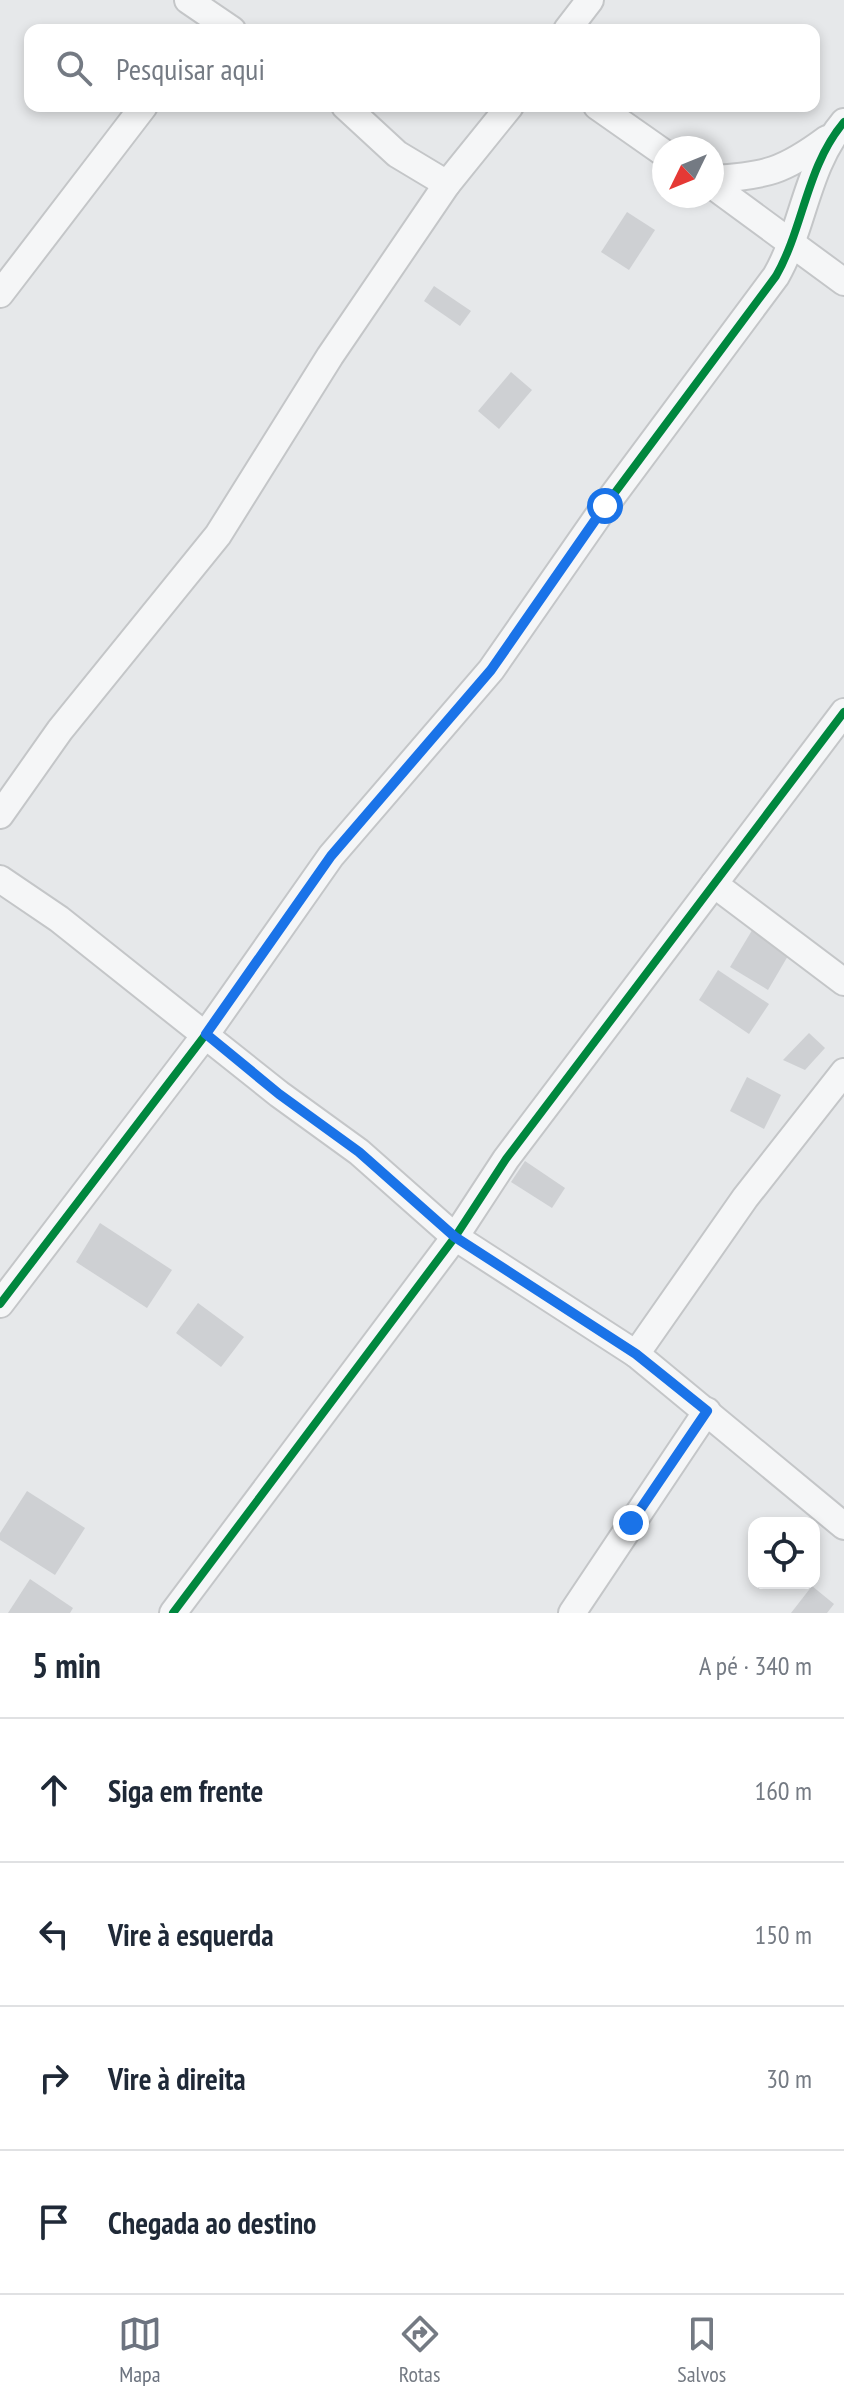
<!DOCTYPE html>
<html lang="pt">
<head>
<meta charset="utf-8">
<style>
  :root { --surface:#fff; --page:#f6f6f7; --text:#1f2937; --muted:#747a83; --line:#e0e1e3; --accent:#6c737f }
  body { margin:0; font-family:"PT Sans Narrow",sans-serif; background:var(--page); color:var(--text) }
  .controls { position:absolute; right:24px; bottom:24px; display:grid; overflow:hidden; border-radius:16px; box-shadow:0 4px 12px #0003 }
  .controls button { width:72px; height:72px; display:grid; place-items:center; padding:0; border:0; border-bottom:2px solid var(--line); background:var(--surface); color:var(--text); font:40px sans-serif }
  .compass { position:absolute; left:652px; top:136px; width:72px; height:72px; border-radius:50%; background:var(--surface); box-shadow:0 4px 12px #0003; rotate:227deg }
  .stop { position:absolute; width:24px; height:24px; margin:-18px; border:6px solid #1a73e8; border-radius:50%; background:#fff }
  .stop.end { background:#1a73e8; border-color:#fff; box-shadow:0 2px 8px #0008 }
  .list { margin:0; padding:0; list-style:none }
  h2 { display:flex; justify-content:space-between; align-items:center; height:104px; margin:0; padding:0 32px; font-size:34px }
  h2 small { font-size:26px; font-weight:400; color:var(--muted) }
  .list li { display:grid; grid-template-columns:52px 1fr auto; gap:24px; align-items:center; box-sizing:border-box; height:144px; padding:0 32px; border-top:2px solid var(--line) }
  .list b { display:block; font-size:30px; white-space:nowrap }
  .list em { font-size:26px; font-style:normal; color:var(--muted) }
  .icon { flex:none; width:44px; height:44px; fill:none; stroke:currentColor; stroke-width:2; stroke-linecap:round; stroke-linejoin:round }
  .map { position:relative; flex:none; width:844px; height:1613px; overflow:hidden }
  .search { position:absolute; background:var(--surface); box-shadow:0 4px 12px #0003; left:24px; right:24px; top:24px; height:88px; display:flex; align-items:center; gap:20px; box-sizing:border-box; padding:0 28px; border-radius:16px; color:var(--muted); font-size:30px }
  .sheet { height:680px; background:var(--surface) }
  nav { display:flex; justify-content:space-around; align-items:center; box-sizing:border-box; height:112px; border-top:2px solid var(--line); background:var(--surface); font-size:22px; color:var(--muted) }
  nav a { display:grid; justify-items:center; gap:4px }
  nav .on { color:var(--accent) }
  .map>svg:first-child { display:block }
  .building { fill:#ced0d3 }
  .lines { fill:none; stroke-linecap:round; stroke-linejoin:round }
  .street-casing { stroke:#c4c6c8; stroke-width:30 }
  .street { stroke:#f5f6f7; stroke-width:26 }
  .cycleway-casing { stroke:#f4f6f9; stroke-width:13 }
  .cycleway { stroke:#00873e; stroke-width:8 }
  .route { stroke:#1a73e8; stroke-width:10 }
</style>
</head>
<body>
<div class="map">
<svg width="844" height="1613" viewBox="0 0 844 1613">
  <rect width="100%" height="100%" fill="#e6e8ea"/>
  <g class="building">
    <path d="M627,212L655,230L629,270L601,252Z"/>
    <path d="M434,286L471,311L460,326L424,301Z"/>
    <path d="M511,372L532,390L499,429L478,411Z"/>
    <path d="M754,927L792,949L768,990L730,967Z"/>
    <path d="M718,970L769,1004L749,1034L699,1000Z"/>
    <path d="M809,1033L825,1048L805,1070L783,1060Z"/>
    <path d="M747,1077L781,1095L764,1129L730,1111Z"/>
    <path d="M525,1161L565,1188L552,1208L511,1182Z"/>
    <path d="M100,1223L172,1270L147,1308L76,1262Z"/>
    <path d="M198,1303L244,1337L221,1367L176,1333Z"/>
    <path d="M27,1491L85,1528L55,1575L0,1540V1533Z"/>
    <path d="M30,1579L73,1608L70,1613H8Z"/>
    <path d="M812,1586L834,1604L827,1613H791Z"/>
  </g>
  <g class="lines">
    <g class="street-casing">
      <g id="street">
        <path d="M188,0L232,30"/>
        <path d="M567,30L590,0"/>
        <path d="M345,106L397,154L447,184"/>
        <path d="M597,106L664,153"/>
        <path d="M712,179C766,176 784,171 827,139"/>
        <path d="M712,185L844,282"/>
        <path d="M0,294L144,106"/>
        <path d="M0,815L60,730L218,535L330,356L447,184L510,106"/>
        <path d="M0,879L59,919L279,1094L359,1152L455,1237L636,1354L844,1526"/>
        <path d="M714,884L844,982"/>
        <path d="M0,1304L206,1034L331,856L491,670L605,506L776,276C804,227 806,167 844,122"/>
        <path d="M636,1354L745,1198L844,1072"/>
        <path d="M173,1613L455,1237L506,1159L844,712"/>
        <path d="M572,1613L707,1411"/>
      </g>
    </g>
    <use href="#street" class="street"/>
    <g class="cycleway-casing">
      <g id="cycleway">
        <path d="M0,1304L206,1034L331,856L491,670L605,506L776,276C804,227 806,167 844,122"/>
        <path d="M173,1613L455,1237L506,1159L844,712"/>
      </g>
    </g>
    <use href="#cycleway" class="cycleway"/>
  </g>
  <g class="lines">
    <path class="route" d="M605,506L491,670L331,856L206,1034L279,1094L359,1152L455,1237L636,1354L707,1411L631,1523"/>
  </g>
</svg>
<div class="controls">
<button><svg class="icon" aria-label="locate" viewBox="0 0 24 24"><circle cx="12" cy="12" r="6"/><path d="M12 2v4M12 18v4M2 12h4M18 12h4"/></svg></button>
</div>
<svg class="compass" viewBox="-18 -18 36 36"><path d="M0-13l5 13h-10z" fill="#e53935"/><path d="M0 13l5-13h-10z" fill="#747a83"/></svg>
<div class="stop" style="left:605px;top:506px"></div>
<div class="stop end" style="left:631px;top:1523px"></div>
<div class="search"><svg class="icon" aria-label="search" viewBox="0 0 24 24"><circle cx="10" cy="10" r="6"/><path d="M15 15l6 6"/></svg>Pesquisar aqui</div>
</div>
<section class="sheet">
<h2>5 min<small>A pé · 340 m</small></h2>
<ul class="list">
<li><svg class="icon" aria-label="ahead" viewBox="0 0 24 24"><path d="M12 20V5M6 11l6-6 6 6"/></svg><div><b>Siga em frente</b></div><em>160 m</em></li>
<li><svg class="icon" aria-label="left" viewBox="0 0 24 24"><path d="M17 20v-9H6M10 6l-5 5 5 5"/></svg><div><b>Vire à esquerda</b></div><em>150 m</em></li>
<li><svg class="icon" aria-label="right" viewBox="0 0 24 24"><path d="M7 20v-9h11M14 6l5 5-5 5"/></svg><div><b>Vire à direita</b></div><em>30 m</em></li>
<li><svg class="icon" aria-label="arrive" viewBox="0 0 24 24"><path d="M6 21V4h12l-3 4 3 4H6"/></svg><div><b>Chegada ao destino</b></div></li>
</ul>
</section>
<nav>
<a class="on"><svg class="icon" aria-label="map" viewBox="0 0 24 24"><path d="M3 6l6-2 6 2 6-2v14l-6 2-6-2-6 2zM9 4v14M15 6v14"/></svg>Mapa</a>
<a><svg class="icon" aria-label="directions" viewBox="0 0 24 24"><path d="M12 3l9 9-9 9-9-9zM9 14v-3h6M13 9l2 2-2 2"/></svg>Rotas</a>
<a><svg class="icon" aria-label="saved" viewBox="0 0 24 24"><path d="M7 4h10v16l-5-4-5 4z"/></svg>Salvos</a>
</nav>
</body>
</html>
